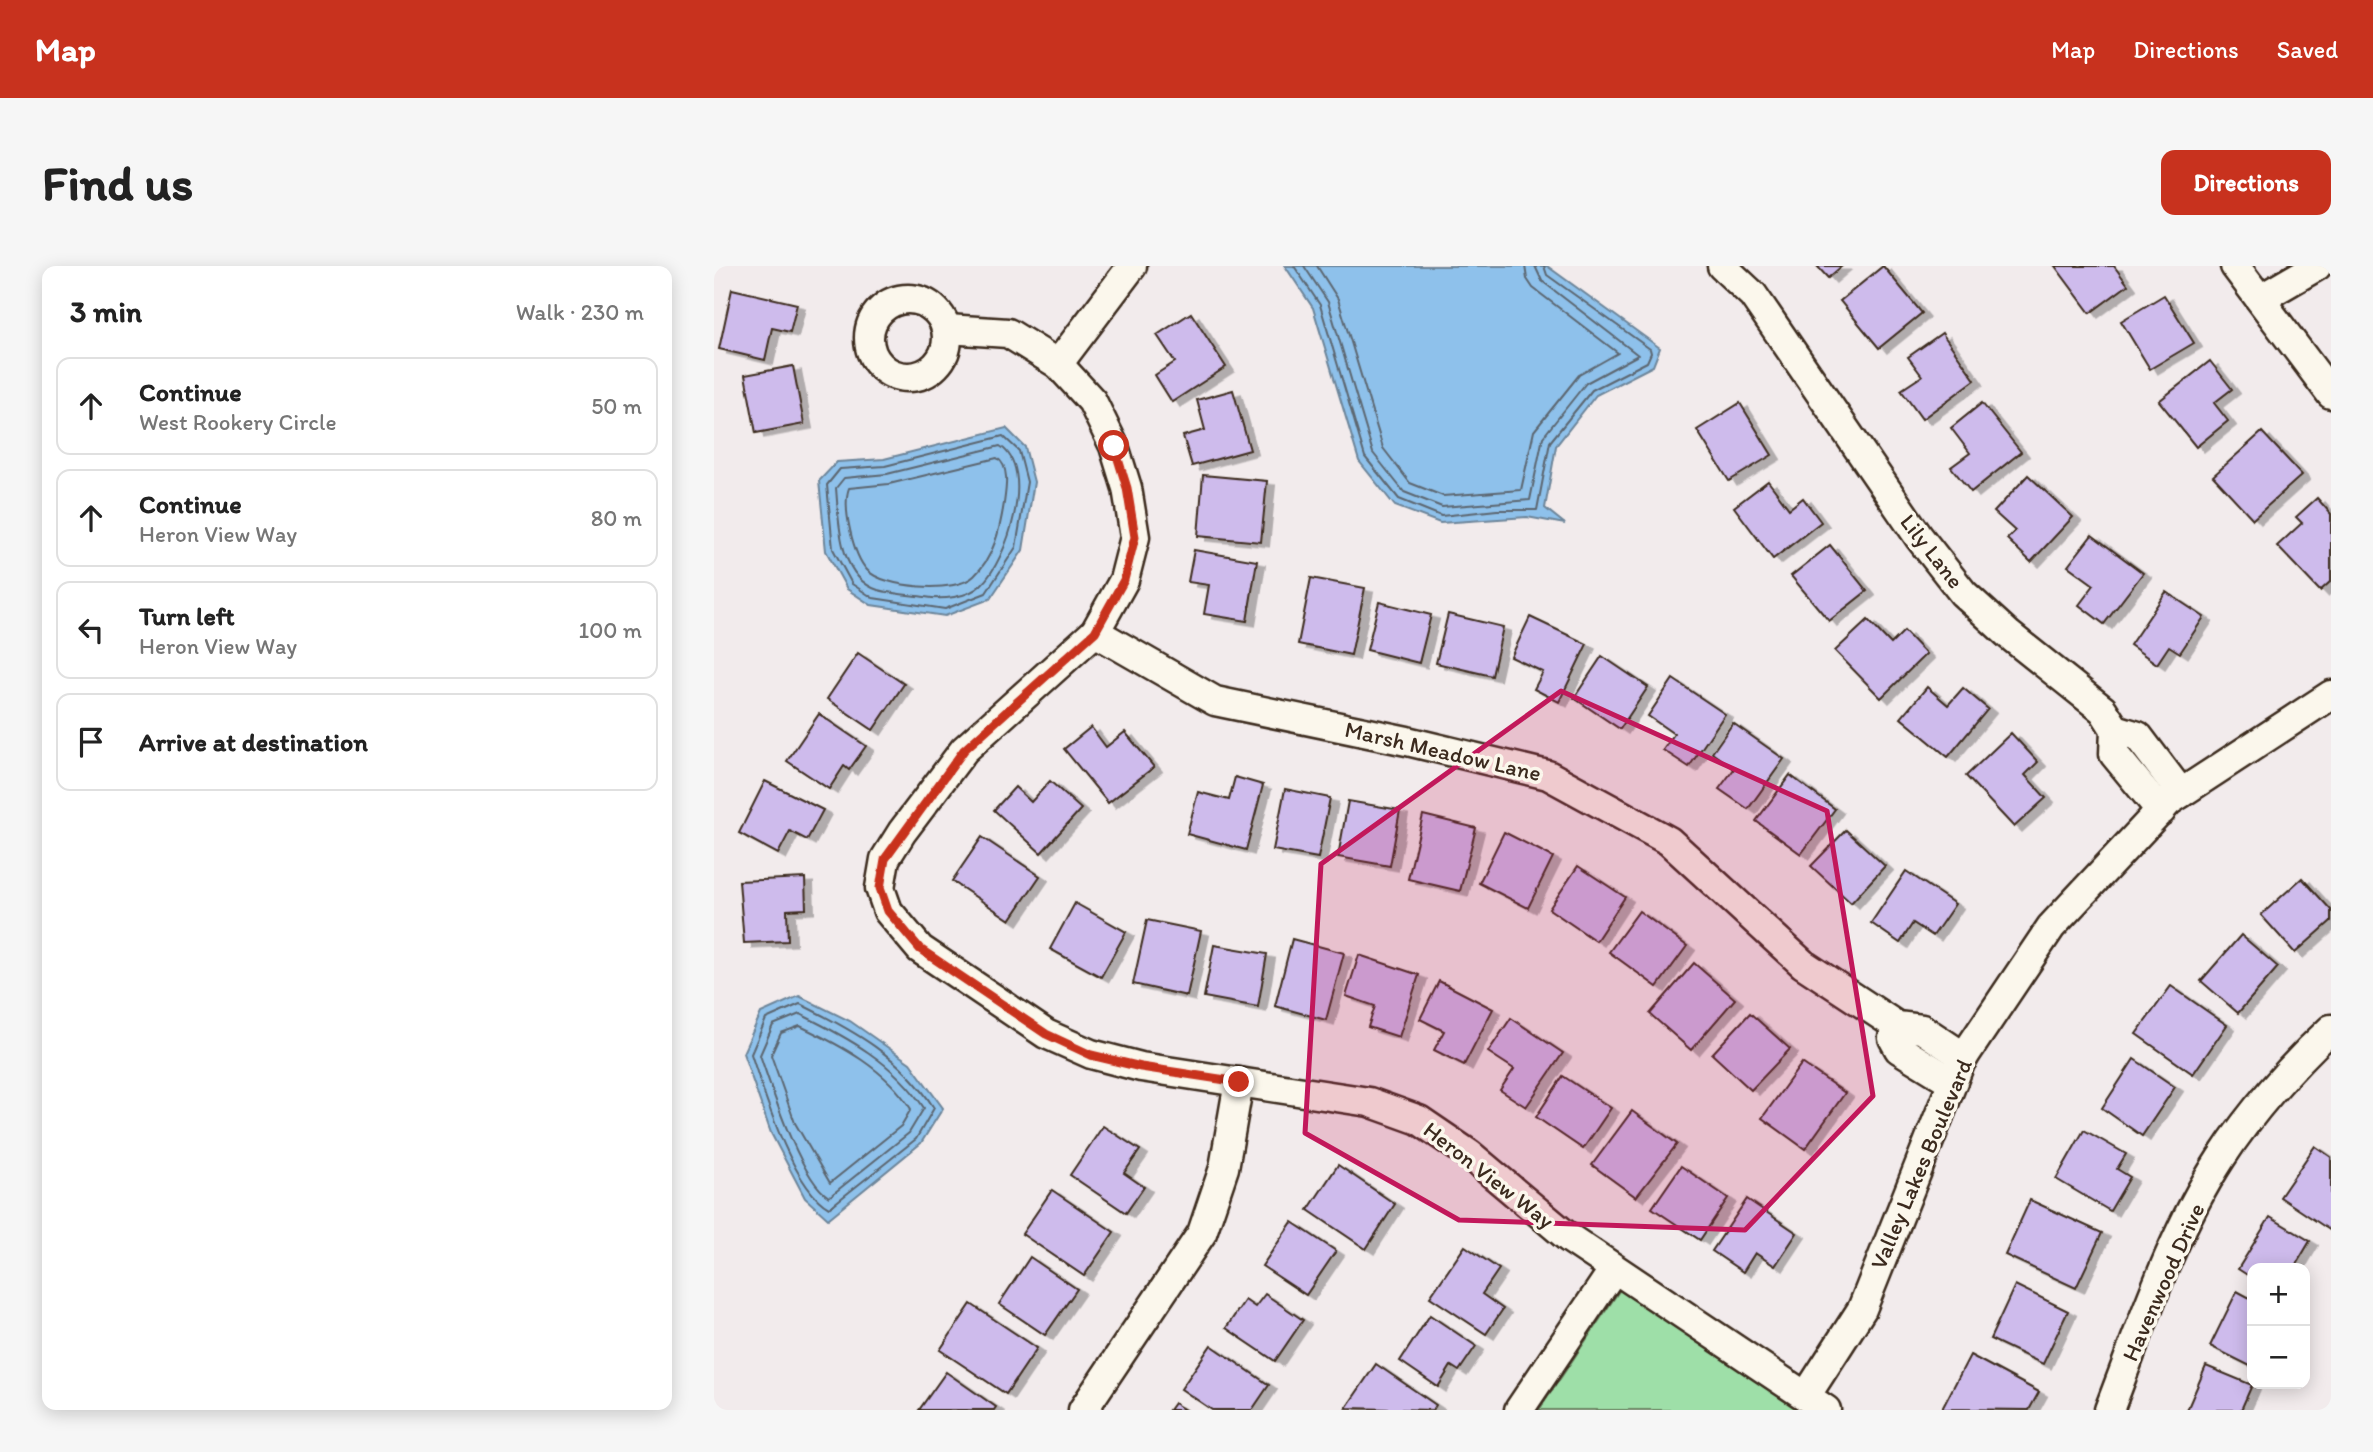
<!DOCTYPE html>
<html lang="en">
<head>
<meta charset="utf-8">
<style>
  :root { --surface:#fff; --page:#f6f6f6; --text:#222; --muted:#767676; --line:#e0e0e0; --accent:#c8321e }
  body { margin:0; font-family:Itim,sans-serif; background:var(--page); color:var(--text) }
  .controls { position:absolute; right:21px; bottom:21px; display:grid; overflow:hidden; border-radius:14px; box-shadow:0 4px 18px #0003 }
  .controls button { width:63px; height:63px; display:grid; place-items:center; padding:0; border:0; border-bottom:2px solid var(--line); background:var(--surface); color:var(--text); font:35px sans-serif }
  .stop { position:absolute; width:21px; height:21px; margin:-16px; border:5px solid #c8321e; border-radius:50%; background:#fff }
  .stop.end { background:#c8321e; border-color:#fff; box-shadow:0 2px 7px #0008 }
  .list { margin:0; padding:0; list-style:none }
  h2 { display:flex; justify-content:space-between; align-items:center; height:91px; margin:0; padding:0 28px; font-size:30px }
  h2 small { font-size:23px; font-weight:400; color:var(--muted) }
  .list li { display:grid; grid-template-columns:46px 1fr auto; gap:21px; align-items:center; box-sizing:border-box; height:98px; margin:0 14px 14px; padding:0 14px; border:2px solid var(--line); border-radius:14px }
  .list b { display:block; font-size:26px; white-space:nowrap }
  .list p { margin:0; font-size:23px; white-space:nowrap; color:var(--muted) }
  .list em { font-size:23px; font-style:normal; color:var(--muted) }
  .icon { flex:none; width:38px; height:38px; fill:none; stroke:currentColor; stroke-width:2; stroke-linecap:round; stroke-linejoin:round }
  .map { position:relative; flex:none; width:1617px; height:1144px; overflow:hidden; border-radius:14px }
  header { display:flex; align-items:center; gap:42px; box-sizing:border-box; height:98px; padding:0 35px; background:var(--accent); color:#fff }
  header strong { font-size:33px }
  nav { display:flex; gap:38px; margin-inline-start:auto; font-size:24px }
  .intro { display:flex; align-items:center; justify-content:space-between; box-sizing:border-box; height:168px; padding:0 42px }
  h1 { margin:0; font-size:49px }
  .button { padding:18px 32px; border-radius:14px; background:var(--accent); color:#fff; font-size:24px; font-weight:700 }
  main { display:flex; gap:42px; padding:0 42px }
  aside { flex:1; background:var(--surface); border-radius:14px; box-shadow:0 4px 18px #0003 }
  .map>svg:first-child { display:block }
  .green { fill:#9edfa8; stroke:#6c8463; stroke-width:2 }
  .water { fill:#8ec1eb; stroke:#6d8599; stroke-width:2 }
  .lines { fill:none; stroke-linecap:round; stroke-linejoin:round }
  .shore { stroke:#5c6670; stroke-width:2 }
  .building { fill:#cebbec; stroke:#3b2a1e; stroke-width:2; filter:url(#shadow) }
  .minor-casing { stroke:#3b2a1e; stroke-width:33 }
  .minor { stroke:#fbf7ec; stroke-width:28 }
  .route { stroke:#c8321e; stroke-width:9 }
  .marked { fill:#c2185b; fill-opacity:0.2; stroke:#c2185b; stroke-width:5; stroke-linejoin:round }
  .labels { text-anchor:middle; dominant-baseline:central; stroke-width:7; stroke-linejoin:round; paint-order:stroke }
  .street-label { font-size:23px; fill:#3b2a1e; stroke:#fbf7ec }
</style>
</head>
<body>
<header>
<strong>Map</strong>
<nav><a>Map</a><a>Directions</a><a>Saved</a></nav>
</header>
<div class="intro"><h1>Find us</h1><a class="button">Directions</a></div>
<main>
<aside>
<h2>3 min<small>Walk · 230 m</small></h2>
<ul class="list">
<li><svg class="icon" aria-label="ahead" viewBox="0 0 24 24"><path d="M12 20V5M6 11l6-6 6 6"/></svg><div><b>Continue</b><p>West Rookery Circle</p></div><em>50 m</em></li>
<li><svg class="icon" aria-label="ahead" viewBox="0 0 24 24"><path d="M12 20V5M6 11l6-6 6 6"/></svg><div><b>Continue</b><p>Heron View Way</p></div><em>80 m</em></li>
<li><svg class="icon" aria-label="left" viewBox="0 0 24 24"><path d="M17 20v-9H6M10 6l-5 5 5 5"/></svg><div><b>Turn left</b><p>Heron View Way</p></div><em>100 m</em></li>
<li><svg class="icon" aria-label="arrive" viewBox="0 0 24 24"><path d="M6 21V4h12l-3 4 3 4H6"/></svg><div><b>Arrive at destination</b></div></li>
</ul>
</aside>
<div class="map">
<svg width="1617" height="1144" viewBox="0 0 1617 1144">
  <defs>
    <filter id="shadow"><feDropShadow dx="8" dy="4.5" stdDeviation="0" flood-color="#0004"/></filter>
  </defs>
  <rect width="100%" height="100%" fill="#f2ebec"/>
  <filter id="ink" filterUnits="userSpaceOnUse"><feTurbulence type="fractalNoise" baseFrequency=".0143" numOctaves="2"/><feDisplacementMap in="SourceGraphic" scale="14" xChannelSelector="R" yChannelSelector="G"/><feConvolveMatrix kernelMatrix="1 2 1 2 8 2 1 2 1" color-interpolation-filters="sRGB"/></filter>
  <g filter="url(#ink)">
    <path class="green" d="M907,1022L1085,1144H825Z"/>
    <g class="water">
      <path d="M571,0H833L946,82L939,100L882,129L842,180L831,242L851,258L813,251L726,257L681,240L645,195L599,42Z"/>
      <path d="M292,162L311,181L320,216L309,284L276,333L231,350L157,339L133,323L112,285L105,215L123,196L170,193Z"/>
      <path d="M85,730L136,755L196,797L229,842L207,877L114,953L91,932L57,867L29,787L47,747Z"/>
    </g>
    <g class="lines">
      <g class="shore">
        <path d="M580,0L606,39L651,191L685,233L727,250L783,244H823L836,176L878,124L933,96L937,87L936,83L833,9L830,0"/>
        <path d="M590,0L614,36L659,187L690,226L728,241L816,234L829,171L872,117L924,89L828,15L821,0"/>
        <path d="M603,0L624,33L669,182L696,217L729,230L807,224L820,165L865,109L904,87L819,22L813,13L811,0"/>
        <path d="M289,170L305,185L313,216L302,281L272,327L231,343L159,332L138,318L119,283L113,219L126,203L171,200Z"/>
        <path d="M286,180C323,203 293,295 267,319C254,332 227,334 211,331C196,329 179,328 164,324C124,311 125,255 122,222L130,212L173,208Z"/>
        <path d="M283,192C296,200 292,223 290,237C286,263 280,291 260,310C242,328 169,322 153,304C139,289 128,241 135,222L175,218Z"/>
        <path d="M86,738C139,764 188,791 220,842L202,873L115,942C79,923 50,827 37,788L52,753Z"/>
        <path d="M86,748C133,771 181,797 210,842L195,867L115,931C87,915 57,821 46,789L59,759Z"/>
        <path d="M86,760C128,780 172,803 197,843L187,860L116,917L81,857L57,789L67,767Z"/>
      </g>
    </g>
    <g class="building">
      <path d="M1103,0H1128L1114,12Z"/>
      <path d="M1169,0L1208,47L1165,82L1126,35Z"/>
      <path d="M1341,0H1400L1414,19L1376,47Z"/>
      <path d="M18,23L83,38L76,66L58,62L51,94L5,83Z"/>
      <path d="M1450,29L1480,77L1436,103L1407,55Z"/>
      <path d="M477,47L512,101L458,136L441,109L461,96L443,69Z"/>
      <path d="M1228,67L1261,114L1208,153L1187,124L1208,110L1194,91Z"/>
      <path d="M1496,95L1518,123L1500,137L1514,155L1482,181L1445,135Z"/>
      <path d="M79,100L90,158L42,167L31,109Z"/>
      <path d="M519,124L536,184L478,200L469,170L491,164L483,134Z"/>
      <path d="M1026,137L1058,189L1015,215L983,164Z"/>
      <path d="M1268,137L1307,186L1257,226L1237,201L1256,187L1237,162Z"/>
      <path d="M1548,166L1588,209L1539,253L1499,210Z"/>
      <path d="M489,209L553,215L547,276L484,270Z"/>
      <path d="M1314,209L1359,251L1317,296L1293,273L1301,265L1280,246Z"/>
      <path d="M1054,215L1075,243L1089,232L1107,256L1059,293L1020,241Z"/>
      <path d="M1603,232L1617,248V315L1606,325L1563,280L1588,257L1582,251Z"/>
      <path d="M1378,269L1429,307L1390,358L1365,339L1380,319L1354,300Z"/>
      <path d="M1116,279L1153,325L1115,355L1077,310Z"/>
      <path d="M480,284L543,295L533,355L490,348L495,319L474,316Z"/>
      <path d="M597,312L651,322L637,389L584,378Z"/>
      <path d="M1452,326L1490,351L1466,387L1455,380L1443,398L1416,379Z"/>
      <path d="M665,336L717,349L705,397L653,384Z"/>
      <path d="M734,348L789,361L778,410L722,397Z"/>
      <path d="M816,351L873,378L845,436L820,423L829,406L797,391Z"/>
      <path d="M1154,354L1177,378L1190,365L1212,388L1167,432L1121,385Z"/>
      <path d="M144,387L190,418L159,464L113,433Z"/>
      <path d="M888,390L934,421L906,463L860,432Z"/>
      <path d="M959,413L1011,448L975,501L949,484L960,468L934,450Z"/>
      <path d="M1213,421L1234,439L1249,422L1274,443L1234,491L1187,452Z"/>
      <path d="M105,448L152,480L135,504L130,500L115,523L73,495Z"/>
      <path d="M1019,457L1070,493L1034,543L1005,523L1020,503L998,487Z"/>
      <path d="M377,461L392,481L411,466L440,501L394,537L350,483Z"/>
      <path d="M1297,467L1324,496L1311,509L1332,532L1300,561L1252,510Z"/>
      <path d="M1076,509L1121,543L1087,588L1042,555Z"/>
      <path d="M521,511L549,519L532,584L473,568L484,526L515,534Z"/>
      <path d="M51,515L109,544L93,574L76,565L64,588L25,567Z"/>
      <path d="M336,515L367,543L327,587L280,544L301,521L317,536Z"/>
      <path d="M571,523L616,532L604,592L559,584Z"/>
      <path d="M634,535L686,544L676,600L624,591Z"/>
      <path d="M709,549L762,562L746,625L694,613Z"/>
      <path d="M1132,564L1171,600L1137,637L1097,600Z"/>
      <path d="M790,566L839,591L814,642L765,617Z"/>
      <path d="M268,571L326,610L296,654L238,615Z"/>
      <path d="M864,600L911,631L882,675L835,643Z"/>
      <path d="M1192,605L1241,638L1219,670L1199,657L1186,677L1157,657Z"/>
      <path d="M91,612L92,643L73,644L74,675L30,677L25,615Z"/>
      <path d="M1588,612L1617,644V655L1581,687L1547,649Z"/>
      <path d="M361,637L412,666L387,711L336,683Z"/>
      <path d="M925,645L973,680L943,721L895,686Z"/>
      <path d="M433,654L487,665L473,730L419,718Z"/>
      <path d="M1527,669L1564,701L1524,747L1487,715Z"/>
      <path d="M578,673L630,687L612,754L561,740Z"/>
      <path d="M500,679L553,688L544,741L490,731Z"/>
      <path d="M645,689L705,709L685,771L654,761L661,740L632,730Z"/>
      <path d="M980,697L1021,733L977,784L936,748Z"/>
      <path d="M725,715L779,743L750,799L720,784L730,765L706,753Z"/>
      <path d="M1457,720L1513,759L1479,808L1422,768Z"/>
      <path d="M1036,747L1076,783L1037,824L998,788Z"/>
      <path d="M797,752L849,787L812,841L786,824L800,803L774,786Z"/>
      <path d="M1420,793L1461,821L1428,870L1388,842Z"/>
      <path d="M1088,797L1131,827L1091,883L1048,852Z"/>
      <path d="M849,810L897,842L869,883L822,851Z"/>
      <path d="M918,845L963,878L922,931L878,899Z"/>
      <path d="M389,860L426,884L410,907L430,921L412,947L356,909Z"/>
      <path d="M1370,864L1412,888L1403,903L1416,911L1396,945L1342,913Z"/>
      <path d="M1601,880L1617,891V965L1566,931Z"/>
      <path d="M624,899L681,938L652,983L594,944Z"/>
      <path d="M967,900L1014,932L986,974L938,942Z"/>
      <path d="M338,924L400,966L370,1010L308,968Z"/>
      <path d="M1033,933L1083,967L1061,1000L1041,987L1029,1006L998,985Z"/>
      <path d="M1316,934L1388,967L1362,1022L1291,989Z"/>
      <path d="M1556,951L1596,975L1580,1002H1538V1012L1524,1003Z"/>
      <path d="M578,956L622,985L592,1029L548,1000Z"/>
      <path d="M751,980L785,1003L768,1028L789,1043L772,1068L716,1031Z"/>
      <path d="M316,991L363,1023L331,1069L285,1038Z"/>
      <path d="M1301,1019L1354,1045L1329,1098L1276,1073Z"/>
      <path d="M1523,1025L1538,1033V1101L1496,1080Z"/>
      <path d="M551,1028L589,1054L561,1095L512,1062L531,1034L541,1041Z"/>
      <path d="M257,1038L323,1082L292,1128L226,1084Z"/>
      <path d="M716,1049L762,1080L745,1105L737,1100L724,1121L686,1095Z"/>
      <path d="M497,1079L555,1119L538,1144H498L467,1123Z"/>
      <path d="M1256,1089L1325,1126L1315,1144L1228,1143Z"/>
      <path d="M662,1098L722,1139L719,1144L632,1142Z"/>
      <path d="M1492,1100L1538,1119L1527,1144H1473Z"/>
      <path d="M232,1106L282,1141L280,1144H205Z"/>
      <path d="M460,1137L471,1144H455Z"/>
    </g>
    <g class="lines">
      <g class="minor-casing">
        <g id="minor">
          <path d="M1008,0L1039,29L1205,271L1249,327L1295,369L1389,444L1401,463L1400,488L1447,545"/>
          <path d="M1521,0L1617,128"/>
          <circle cx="194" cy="72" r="39"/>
          <path d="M1546,33L1603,0"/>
          <path d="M233,63L294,67L344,98L378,135L400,180L413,222L421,271L410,314L381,366L250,484L188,566L171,593L166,622L174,645L206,683L332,768L377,788L427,801L655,836L705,854L755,888L855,972L1112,1144"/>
          <path d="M344,98L418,0"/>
          <path d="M381,366L501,435L693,475L834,509L955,575L1089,698L1183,760L1208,763L1250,791"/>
          <path d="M1401,463L1424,470L1467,527"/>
          <path d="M1183,760L1179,772L1185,783L1237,815"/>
          <path d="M1092,1130L1148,1043L1247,795L1337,661L1455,535L1617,429"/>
          <path d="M369,1144L488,967L510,902L525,816"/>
          <path d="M805,1144L900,1003"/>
          <path d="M1395,1144C1428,1059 1457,969 1507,892C1536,847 1578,799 1617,763"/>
        </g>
      </g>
      <use href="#minor" class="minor"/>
    </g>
  </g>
  <g class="lines" filter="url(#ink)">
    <path class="route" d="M400,180L413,222L421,271L410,314L381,366L250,484L171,593L166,622L174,645L206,683L332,768L377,789L427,801L525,816"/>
  </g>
  <path class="marked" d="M847,425L1113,545L1159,830L1031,964L745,954L591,867L607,598Z"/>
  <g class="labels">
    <g class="street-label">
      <text transform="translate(1218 285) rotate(52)">Lily Lane</text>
      <text transform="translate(729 485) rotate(13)">Marsh Meadow Lane</text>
      <text transform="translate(1207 898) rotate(-67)">Valley Lakes Boulevard</text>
      <text transform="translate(775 909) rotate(38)">Heron View Way</text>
      <text transform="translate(1449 1016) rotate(-66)">Havenwood Drive</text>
    </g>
  </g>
</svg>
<div class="controls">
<button>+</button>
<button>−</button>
</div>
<div class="stop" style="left:400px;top:180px"></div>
<div class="stop end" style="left:525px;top:816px"></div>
</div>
</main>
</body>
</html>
